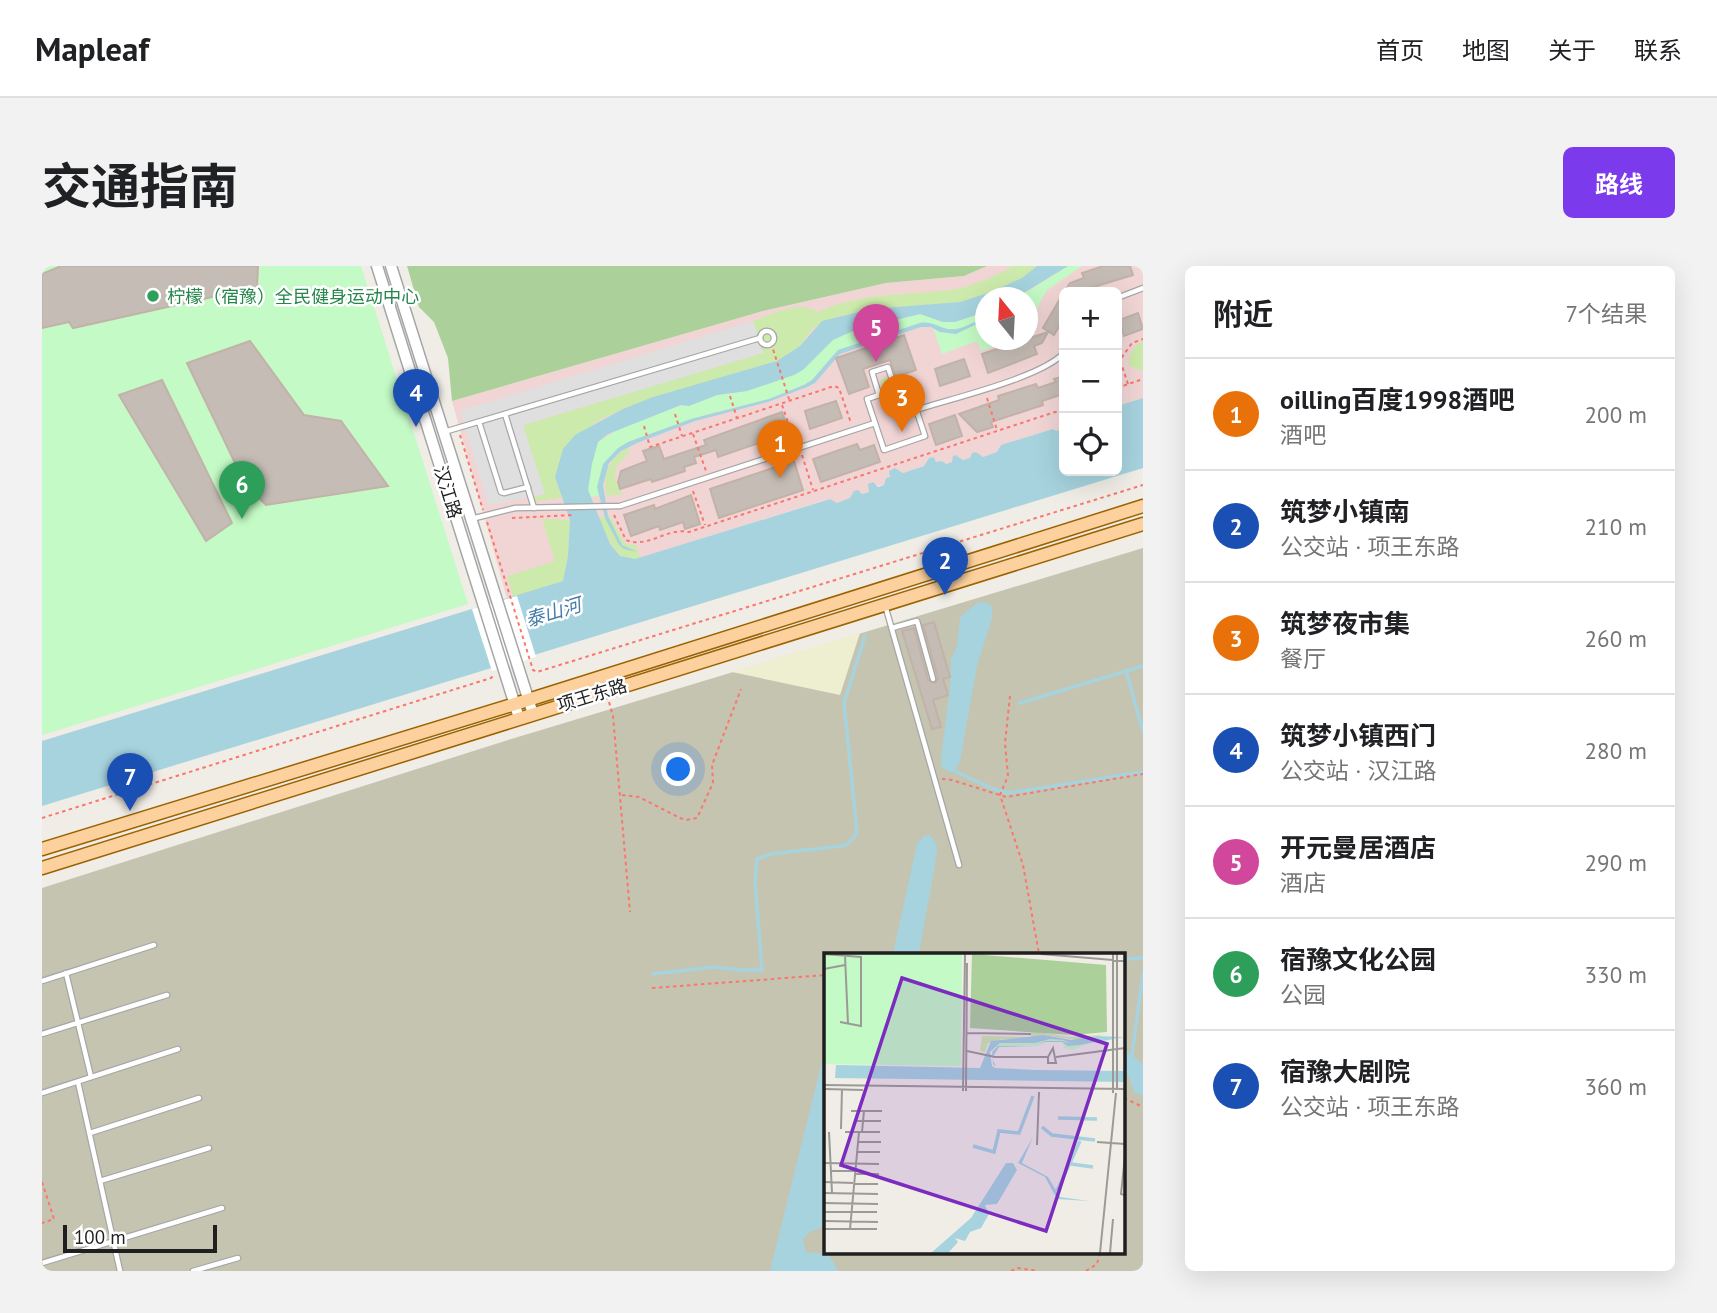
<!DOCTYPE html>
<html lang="zh">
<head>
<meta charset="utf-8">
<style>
  :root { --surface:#fff; --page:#f2f2f2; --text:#202124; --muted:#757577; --line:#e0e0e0; --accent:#7c3aed }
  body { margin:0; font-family:"PT Sans","Noto Sans SC",sans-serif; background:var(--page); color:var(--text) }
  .controls { position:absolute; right:21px; top:21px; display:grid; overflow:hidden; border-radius:10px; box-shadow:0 7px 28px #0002 }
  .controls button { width:63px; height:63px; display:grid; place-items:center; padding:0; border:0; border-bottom:2px solid var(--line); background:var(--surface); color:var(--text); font:35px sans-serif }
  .compass { position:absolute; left:933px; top:21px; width:63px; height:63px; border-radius:50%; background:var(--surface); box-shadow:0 7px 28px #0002; rotate:342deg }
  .scale { position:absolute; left:21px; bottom:18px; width:154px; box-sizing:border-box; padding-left:7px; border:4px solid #1f1f1f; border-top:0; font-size:19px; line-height:24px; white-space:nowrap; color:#1f1f1f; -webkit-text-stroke:5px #fff; paint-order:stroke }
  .you { position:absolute; left:637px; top:504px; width:24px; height:24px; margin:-18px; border:5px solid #fff; border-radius:50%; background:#1a73e8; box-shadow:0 0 0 10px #1a73e833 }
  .badge { display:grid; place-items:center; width:46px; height:46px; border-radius:50%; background:var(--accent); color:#fff; font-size:23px; font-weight:700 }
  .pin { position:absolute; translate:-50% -58px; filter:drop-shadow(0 2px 4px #0008) }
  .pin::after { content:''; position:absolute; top:37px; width:24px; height:21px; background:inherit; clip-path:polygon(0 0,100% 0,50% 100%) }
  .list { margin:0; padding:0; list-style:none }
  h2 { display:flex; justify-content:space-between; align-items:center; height:91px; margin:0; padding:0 28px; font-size:30px }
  h2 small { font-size:23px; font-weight:400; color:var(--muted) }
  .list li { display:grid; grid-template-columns:46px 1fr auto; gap:21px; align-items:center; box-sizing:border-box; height:112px; padding:0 28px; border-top:2px solid var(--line) }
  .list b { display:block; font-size:26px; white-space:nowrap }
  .list p { margin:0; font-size:23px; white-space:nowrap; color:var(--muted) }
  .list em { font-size:23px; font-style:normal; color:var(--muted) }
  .icon { flex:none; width:38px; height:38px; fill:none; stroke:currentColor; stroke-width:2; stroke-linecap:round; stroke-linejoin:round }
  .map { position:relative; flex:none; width:1101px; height:1005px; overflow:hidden; border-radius:10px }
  header { display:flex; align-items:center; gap:42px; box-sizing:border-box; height:98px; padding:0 35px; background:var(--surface); border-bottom:2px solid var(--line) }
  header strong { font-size:33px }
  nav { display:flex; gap:38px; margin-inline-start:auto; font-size:24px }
  .intro { display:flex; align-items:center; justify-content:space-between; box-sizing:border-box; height:168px; padding:0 42px }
  h1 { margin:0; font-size:49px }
  .button { padding:18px 32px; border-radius:10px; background:var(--accent); color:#fff; font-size:24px; font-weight:700 }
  main { display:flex; gap:42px; padding:0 42px }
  aside { flex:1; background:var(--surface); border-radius:10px; box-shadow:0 7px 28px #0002 }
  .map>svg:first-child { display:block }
  .commercial { fill:#f1d5d5; fill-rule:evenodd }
  .construction { fill:#c5c4b1; fill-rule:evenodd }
  .farmland { fill:#eeefd1 }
  .grass { fill:#cceaab }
  .forest { fill:#acd09a }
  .park { fill:#c3fac5 }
  .parking { fill:#dfdfdf }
  .water { fill:#a6d3de }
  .pier { fill:#fff }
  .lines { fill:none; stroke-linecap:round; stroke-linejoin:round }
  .stream { stroke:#a6d3de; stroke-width:3.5 }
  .building { fill:#c5bcb5; stroke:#c2b2a8; stroke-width:2 }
  .service-casing { stroke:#a6a6a6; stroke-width:7 }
  .tertiary-casing { stroke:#a6a6a6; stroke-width:13 }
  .primary-casing { stroke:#9b6200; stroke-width:15 }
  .path { stroke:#fb766c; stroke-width:2; stroke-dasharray:3.5 3.5; stroke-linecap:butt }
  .service { stroke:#fff; stroke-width:4.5 }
  .tertiary { stroke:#fff; stroke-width:10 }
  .primary { stroke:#fcd19e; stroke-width:12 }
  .leisure-dot { fill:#2e9e5b; stroke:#fff; stroke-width:2.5 }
  .labels { text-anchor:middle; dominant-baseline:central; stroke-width:5; stroke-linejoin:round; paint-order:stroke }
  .leisure-label { font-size:18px; fill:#27864d; stroke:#fff; text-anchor:start }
  .street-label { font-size:18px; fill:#1f1f1f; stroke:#fff }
  .water-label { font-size:19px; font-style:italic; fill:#477ba8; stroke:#fff }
  .inset-river { fill:none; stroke:#a6d3de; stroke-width:3.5 }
  .inset-road { fill:none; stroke:#9c9a96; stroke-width:2 }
  .view { fill:#7b2cbf; fill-opacity:0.15; stroke:#7b2cbf; stroke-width:3.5 }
  .inset-edge { fill:none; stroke:#1f1f1f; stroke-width:3.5 }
</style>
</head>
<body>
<header>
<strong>Mapleaf</strong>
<nav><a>首页</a><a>地图</a><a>关于</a><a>联系</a></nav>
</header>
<div class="intro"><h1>交通指南</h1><a class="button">路线</a></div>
<main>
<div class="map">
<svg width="1101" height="1005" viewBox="0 0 1101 1005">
  <rect width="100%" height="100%" fill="#f0ece6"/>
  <path class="commercial" d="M945,0H1101V132L1075,140V26H1022V163L941,191L921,194L914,189L911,196L904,198L894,196L892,191L887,192L882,200L861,207L853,202L842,219L828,220L827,226L820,228L812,226L809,232L795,237L787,233L465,333L410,135L721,45L844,17L922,10ZM944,32H986V74H944Z"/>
  <path class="construction" d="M1101,282V1005H0V622L463,475ZM784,688H1082V986H784Z"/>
  <path class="farmland" d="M818,367L798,429L690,406Z"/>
  <g class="grass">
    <path d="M971,0H995L980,12L949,26L918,36L829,43L795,51L771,62L758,80L735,95L581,143L552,157L513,211L520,232L493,235L492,231L502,228L481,159L721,87L711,55C729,49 758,33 775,46C817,27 864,29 909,24C930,21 953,10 971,0Z"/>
    <path d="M1101,75V105L1087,100C1085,91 1092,79 1101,75Z"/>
    <path d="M846,111L854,134L845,137L838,114Z"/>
    <path d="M587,181V187L574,201L573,214L581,228L565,230C560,208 567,192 587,181Z"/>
    <path d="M568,250L581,274L584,278L594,279L598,292C572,299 566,269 556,252Z"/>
    <path d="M500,253L528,254L526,290L521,315L471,331L465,310L513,295Z"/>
  </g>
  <path class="forest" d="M365,0H945L922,10L844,17L721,45L410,135L406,92L392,56L377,41Z"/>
  <g class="park">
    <path d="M0,0H319L426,338L0,469Z"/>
    <path d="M1026,0H1040L1004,25L986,60V32H975Z"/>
    <path d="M943,46L944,74H974L939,85L935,75L900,88L890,58L878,57L796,84L770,114L762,119L727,133L663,149L586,176C568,188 553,208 557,230L548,231C543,214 551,193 556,176L579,162L639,139L647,140L675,129L705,125L779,84L791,74L813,64L878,48L901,56H913Z"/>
  </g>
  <path class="parking" d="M711,55L721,87L481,159L503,228L447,239L418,145Z"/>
  <g class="water">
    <path d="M995,0H1026L975,31L944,32L943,46L913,56H901L878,48L813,64L791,74L761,104L752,109L705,125L675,129L647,140L639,139L566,168L556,176L550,198L546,224L568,278L578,290L593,293L788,233L795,237L808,232L812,225L816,224L820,228L827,226L826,218L831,216L836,221L842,219L844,212L848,211L847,205L853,202L861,207L882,200L887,192L892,191L894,196L900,195L904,198L910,196L911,190L914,189L921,194L928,192L930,187L934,186L941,191L955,186L959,179L1011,163L1014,165L1022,163V205H1075V140L1101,132V202L0,540V475L521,315L526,290L528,254L513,211L521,183L533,169L581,143L611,131L735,95L758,80L780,55L829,43L918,36L949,26L980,12Z"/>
    <path d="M943,51V54L914,68L898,66L889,61H879L798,88L773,117L765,121L726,136L653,155L595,177L579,185L567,197L561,219L566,250L580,279L596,286L582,283L577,279L563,252L555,221L561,198L576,182L586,176L649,153L727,133L762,119L770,114L796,84L878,57C889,55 896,61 906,63C920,65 931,56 943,51Z"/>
    <path d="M941,336L950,340V352L935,400L918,495L913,505L909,506L900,502L899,493L908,420L909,393L915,380L918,351L935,337Z"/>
    <path d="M888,569L894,577L895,587L877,688H851L875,578L882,570Z"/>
    <path d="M784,780V960L768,966L761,973L764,986L787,988L796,1005H728Z"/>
    <path d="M1082,783L1101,798V830L1092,826L1087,810L1082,806Z"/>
  </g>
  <path class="pier" d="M475,330L494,391L450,405L430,343Z"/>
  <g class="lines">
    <g class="stream">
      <path d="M1084,405L1101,465"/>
      <path d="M978,437L1101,400"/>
      <path d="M913,505L951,523L967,527L1101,506"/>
      <path d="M1082,693L1101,692"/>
      <path d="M611,708L672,701L700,704H720L713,616L715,593L728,588L800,580C807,578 812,573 815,566L802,437L823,370"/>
      <path d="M1090,789L1101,707"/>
    </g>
  </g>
  <g class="building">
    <path d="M19,0H216L215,21L31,62L27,56L0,62V8Z"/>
    <path d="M1061,0H1088L1091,9L1035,26H1022L1028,17L1042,12L1040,7Z"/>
    <path d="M1022,26V52L1012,69L1001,62Z"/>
    <path d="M1096,47L1101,63L1082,70L1077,54Z"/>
    <path d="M1006,66L1000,77L992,80L995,88L946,107L940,88Z"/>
    <path d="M862,69L874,104L854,111L848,94L821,103L827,121L807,128L794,92Z"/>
    <path d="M208,75L262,149L299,155L346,220L224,239L203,218L145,97Z"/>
    <path d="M922,93L928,110L898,120L893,103Z"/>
    <path d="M1022,110V138L1018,129L1000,135L1001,139L949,156L951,161L935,166L917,148L957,134L956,130L994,118L996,122L1014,116L1012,113Z"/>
    <path d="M120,114L190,257L164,275L77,129Z"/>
    <path d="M794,135L800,152L768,163L763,145Z"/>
    <path d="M740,146L745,160L738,162L740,169L676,191L674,184L652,191L654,197L642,201L643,205L610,216L609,213L578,223L576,216L579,205L605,195L601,185L617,180L622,193L664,179L662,174Z"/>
    <path d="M913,149L920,170L894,179L887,158Z"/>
    <path d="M815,178L818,184L832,179L838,196L779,216L771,193Z"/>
    <path d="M752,195L761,224L677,252L668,223Z"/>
    <path d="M649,229L658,258L643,263L641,256L618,264L617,260L589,270L582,249L612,239L613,243Z"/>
    <path d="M892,356L908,411L901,413L906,429L891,434L899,461L890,463L860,365L872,362L886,414L893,417L896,412L881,359Z"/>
  </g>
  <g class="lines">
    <g class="service-casing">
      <g id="service">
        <path d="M1075,32L1101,22"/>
        <circle cx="725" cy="72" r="7"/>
        <path d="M846,101L853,123L866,119L883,170L842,184L825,133L837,129L830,106Z"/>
        <path d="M874,144C911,132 998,112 1022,87"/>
        <path d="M463,148L492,242"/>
        <path d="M437,156L459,226L462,227L486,221"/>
        <path d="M402,166L718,72"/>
        <path d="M429,253L473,242L578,240L833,157"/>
        <path d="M843,339L917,599"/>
        <path d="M850,362L875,355L891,413"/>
        <path d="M24,707L49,811"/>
        <path d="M0,715L112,679"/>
        <path d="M0,768L125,729"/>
        <path d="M36,816L78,1005"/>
        <path d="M0,827L136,783"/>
        <path d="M48,867L157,832"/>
        <path d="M58,915L167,882"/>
        <path d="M0,997L180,942"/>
        <path d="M151,1005L196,992"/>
      </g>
    </g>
    <g class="tertiary-casing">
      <g id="tertiary">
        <path d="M335,0L477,452"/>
        <path d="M349,0L491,448"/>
      </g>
    </g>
    <g class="primary-casing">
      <g id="primary">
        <path d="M0,583L486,434L1101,240"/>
        <path d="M0,602L1101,258"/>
      </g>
    </g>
    <g class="path">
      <path d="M729,77L748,136"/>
      <path d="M1086,118L1078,94L1090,77L1101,73"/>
      <path d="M1075,122L1101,113"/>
      <path d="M688,130L695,152"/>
      <path d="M945,132L955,164"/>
      <path d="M740,139L752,174"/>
      <path d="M633,148L640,170"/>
      <path d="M602,160L608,181L792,120L797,122L809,157"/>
      <path d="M651,168L664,205"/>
      <path d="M418,169L441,244"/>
      <path d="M760,189L771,224"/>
      <path d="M651,225L663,259"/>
      <path d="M572,249L584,274C606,283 625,261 647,266L1013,146L1022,148"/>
      <path d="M470,252L531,249"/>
      <path d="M445,256L491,404L495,406L1101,219"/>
      <path d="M968,430L963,477L966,510L958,529L981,599L997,688"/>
      <path d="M567,436L571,450L588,646"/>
      <path d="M900,513L910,514L964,531L1101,508"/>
      <path d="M580,529L597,531L638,552L644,554L655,552L671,517L670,499L699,423"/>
      <path d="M0,552L449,412L452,409"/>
      <path d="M610,722L784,709"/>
      <path d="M1082,832L1101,841"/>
      <path d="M0,916L12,953L0,957"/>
      <path d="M969,1005L976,1002L996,1005"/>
      <path d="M1044,1005L1055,998L1058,986"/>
    </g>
    <use href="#service" class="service"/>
    <use href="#tertiary" class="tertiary"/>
    <use href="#primary" class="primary"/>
  </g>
  <circle class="leisure-dot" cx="111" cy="30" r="7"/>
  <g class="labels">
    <g class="leisure-label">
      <text x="125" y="30">柠檬（宿豫）全民健身运动中心</text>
    </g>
    <g class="street-label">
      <text transform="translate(406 226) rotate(73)">汉江路</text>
      <text transform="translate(550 429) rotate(-17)">项王东路</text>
    </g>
    <g class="water-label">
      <text transform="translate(511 346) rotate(-17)">泰山河</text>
    </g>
  </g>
  <g transform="translate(782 687)">
    <rect width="301" height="301" fill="#f0ece6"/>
    <path d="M207,78L246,84L284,81L253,87L220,82L209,87L178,86L164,90L161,99L156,98L158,83L207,84Z" fill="#cceaab"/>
    <path d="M148,1L282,12L283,79L249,82L146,75Z" fill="#acd09a"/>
    <path d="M0,1H138L137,113L0,111ZM226,86L239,87L245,90L273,86H284V89L273,87L248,97L240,95L239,88H221L213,93H176L166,101L176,90Z" fill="#c3fac5"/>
    <path d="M220,82L247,87L273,83L301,84L255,92L244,93L238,89H221L213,93L175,94L168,105L172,114L169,111L168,99L174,93H213L221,88H238L248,91L239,87L226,86L211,90H176L166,99L168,113L171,115L212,117L301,118V129L11,125L12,112L156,115L167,88ZM209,184L198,210L224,224L236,244L265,248L233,246L221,224L194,210ZM182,210H189L193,217L173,251L161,252L165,261L157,275L146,279L141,288L131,285L134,289L125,299L107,300L147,265Z" fill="#a6d3de"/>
    <path class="inset-river" d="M234,165L273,166M218,174L228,182L271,187M149,193L170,199L175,178L195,180L209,143M247,211L269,214M233,238L256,188"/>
    <path class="inset-road" d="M0,1L37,4V73L16,69M217,1L301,8M289,1V140M21,3L24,71M0,16L21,12M143,80L207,81M143,98L171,104H224V110H232L229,95L224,104M232,104L301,95M0,132L301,136M293,135V1M0,136L39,137M139,138L141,1M142,138L143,10M27,158H58M30,168H57M17,176L18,136M5,179L8,240M21,179H56M38,179L40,158M34,189H57M273,189L301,191M213,192L215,139M33,199H56M301,203L297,241L301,242M0,210L55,211M7,218H32M31,221H55M0,229L29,230M30,231H54M0,240L54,241M0,250L54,251M0,259H53M0,268L54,269M0,276H53M26,276L35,179M276,300L292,140M286,300L289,266"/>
    <path class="view" d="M78,25L283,91L222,278L17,212Z"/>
    <rect width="301" height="301" class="inset-edge"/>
  </g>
</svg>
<div class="controls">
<button>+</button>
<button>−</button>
<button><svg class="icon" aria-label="locate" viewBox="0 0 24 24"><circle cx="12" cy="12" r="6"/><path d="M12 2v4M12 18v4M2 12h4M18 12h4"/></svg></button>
</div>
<svg class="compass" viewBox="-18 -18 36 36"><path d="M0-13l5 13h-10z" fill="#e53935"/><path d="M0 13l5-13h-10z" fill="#757577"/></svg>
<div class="scale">100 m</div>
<div class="you"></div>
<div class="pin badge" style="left:738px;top:212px;background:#e8710a">1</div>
<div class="pin badge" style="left:903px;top:329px;background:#1a4fb4">2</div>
<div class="pin badge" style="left:860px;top:166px;background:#e8710a">3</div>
<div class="pin badge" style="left:374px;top:161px;background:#1a4fb4">4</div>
<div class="pin badge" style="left:834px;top:96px;background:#d1479c">5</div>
<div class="pin badge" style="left:200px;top:253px;background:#2e9e5b">6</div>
<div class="pin badge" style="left:88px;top:545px;background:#1a4fb4">7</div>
</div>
<aside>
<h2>附近<small>7个结果</small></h2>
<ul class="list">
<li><span class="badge" style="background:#e8710a">1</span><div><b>oilling百度1998酒吧</b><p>酒吧</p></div><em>200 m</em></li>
<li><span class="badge" style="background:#1a4fb4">2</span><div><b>筑梦小镇南</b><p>公交站 · 项王东路</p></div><em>210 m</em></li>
<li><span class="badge" style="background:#e8710a">3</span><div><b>筑梦夜市集</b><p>餐厅</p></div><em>260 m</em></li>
<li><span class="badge" style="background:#1a4fb4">4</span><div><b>筑梦小镇西门</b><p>公交站 · 汉江路</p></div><em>280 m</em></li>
<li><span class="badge" style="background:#d1479c">5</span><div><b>开元曼居酒店</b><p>酒店</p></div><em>290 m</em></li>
<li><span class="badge" style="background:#2e9e5b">6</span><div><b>宿豫文化公园</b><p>公园</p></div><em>330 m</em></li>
<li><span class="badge" style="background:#1a4fb4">7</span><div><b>宿豫大剧院</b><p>公交站 · 项王东路</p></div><em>360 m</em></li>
</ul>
</aside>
</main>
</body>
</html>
